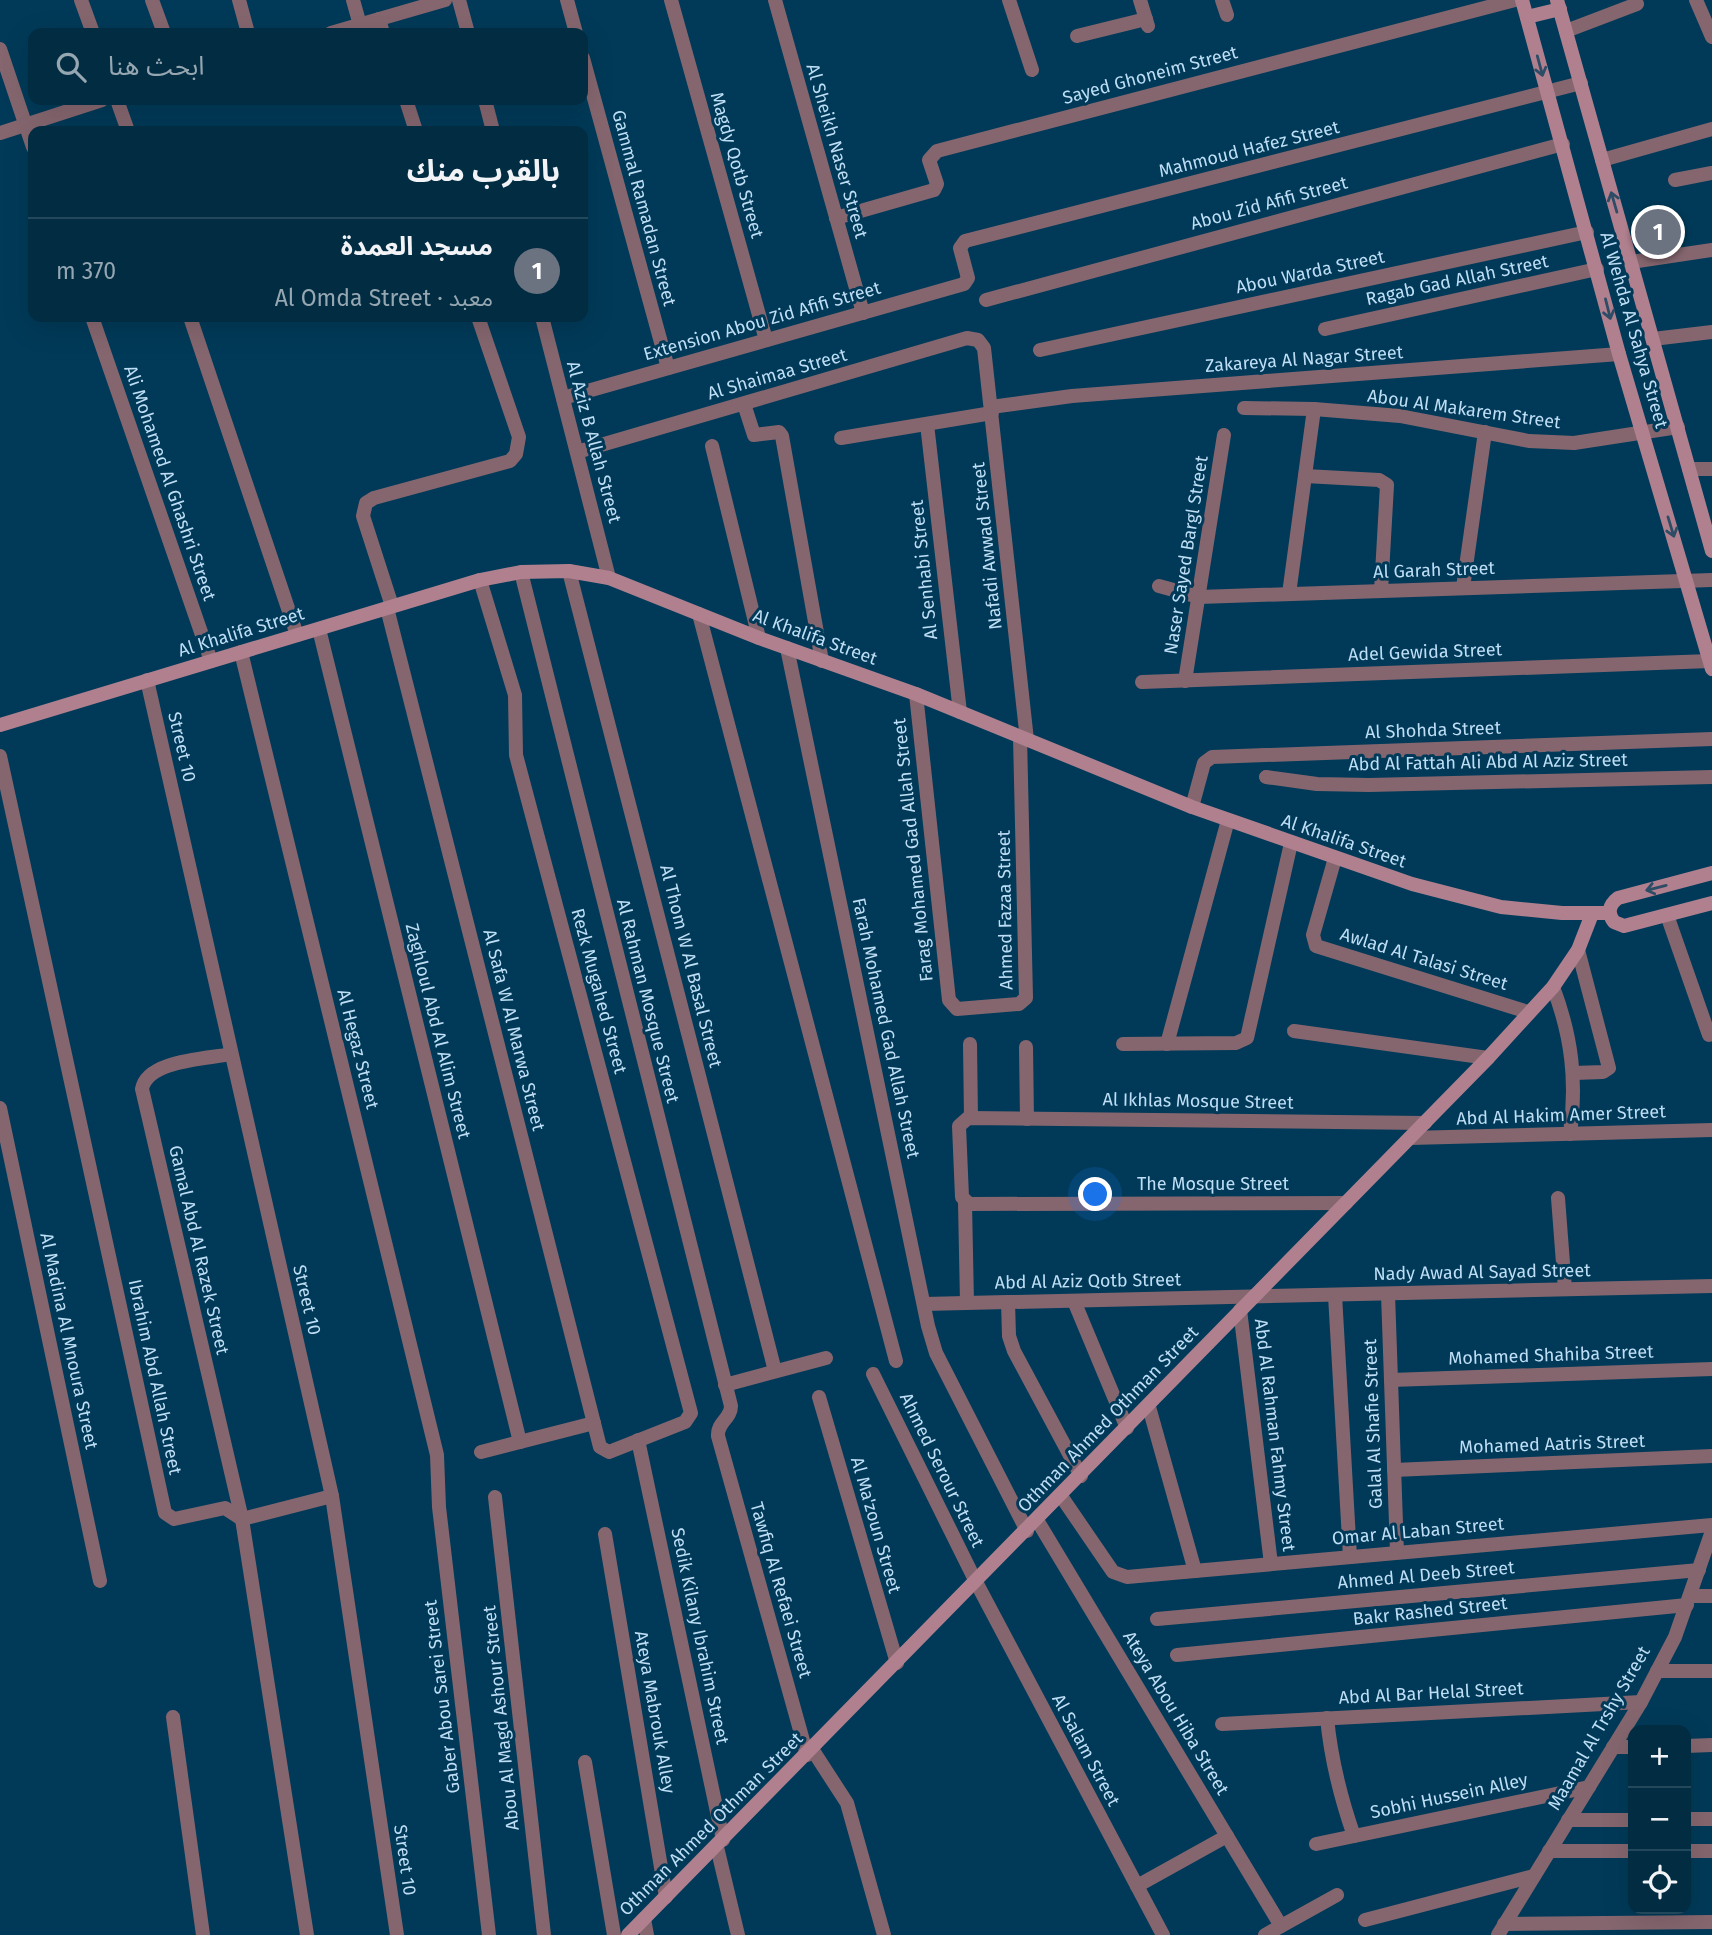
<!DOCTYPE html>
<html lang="ar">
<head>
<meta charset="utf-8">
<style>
  :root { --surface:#012c42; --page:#0f384d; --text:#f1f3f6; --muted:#96a7b2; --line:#23485b; --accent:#fa9f4e }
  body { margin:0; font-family:"Fira Sans","Noto Sans Arabic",sans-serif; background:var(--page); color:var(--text); direction:rtl }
  .controls { position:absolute; right:21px; bottom:21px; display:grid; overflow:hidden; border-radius:14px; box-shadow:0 7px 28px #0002 }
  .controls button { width:63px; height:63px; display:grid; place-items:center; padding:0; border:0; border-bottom:2px solid var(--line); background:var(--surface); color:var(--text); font:35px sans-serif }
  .you { position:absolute; left:1096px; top:1195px; width:24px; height:24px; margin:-18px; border:5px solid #fff; border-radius:50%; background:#1a73e8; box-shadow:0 0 0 10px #1a73e833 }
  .badge { display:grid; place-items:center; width:46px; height:46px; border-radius:50%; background:var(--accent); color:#fff; font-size:23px; font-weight:700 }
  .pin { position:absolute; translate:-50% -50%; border:4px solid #fff; box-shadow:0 2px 7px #0006 }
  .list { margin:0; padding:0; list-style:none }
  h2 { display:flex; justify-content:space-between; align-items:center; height:91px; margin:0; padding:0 28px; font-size:30px }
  h2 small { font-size:23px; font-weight:400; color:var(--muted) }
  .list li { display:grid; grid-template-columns:46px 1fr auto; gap:21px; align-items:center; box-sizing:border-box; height:105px; padding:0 28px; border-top:2px solid var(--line) }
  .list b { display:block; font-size:26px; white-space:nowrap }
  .list p { margin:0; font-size:23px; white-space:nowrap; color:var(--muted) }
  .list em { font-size:23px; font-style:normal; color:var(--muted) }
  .icon { flex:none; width:38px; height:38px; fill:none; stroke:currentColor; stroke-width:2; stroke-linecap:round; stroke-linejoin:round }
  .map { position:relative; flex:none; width:1712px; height:1935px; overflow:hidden; direction:ltr }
  .search { position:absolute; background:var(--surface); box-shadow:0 7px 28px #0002; left:28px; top:28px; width:560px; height:77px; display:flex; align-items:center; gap:18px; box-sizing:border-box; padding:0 24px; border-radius:14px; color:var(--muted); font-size:26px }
  .panel { position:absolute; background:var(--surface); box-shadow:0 7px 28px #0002; left:28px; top:126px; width:560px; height:196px; border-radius:14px; direction:rtl }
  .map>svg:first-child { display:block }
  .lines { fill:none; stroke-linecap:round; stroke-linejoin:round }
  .street { stroke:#85666f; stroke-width:14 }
  .secondary { stroke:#b1808f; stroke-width:14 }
  .oneway { stroke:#2d4c66 }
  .labels { text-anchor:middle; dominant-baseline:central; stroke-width:6; stroke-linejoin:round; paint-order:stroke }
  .street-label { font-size:18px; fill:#bedef5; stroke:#013a58 }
</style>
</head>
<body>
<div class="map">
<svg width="1712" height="1935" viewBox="0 0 1712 1935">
  <rect width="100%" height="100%" fill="#013a58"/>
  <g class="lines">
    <g class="street">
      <path d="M81,0L93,33"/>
      <path d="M152,0L164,33"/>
      <path d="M239,0L248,33"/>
      <path d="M353,0L360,25"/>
      <path d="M459,0L468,33"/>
      <path d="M567,0L576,33"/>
      <path d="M671,0L766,340"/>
      <path d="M775,0L863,313"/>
      <path d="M1009,0L1032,70"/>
      <path d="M1140,0L1148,26"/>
      <path d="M1222,0L1227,15"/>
      <path d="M1696,0L1712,37"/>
      <path d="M379,19L383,33"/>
      <path d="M1566,31L1637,4"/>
      <path d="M331,33L445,0"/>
      <path d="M1077,36L1146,19"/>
      <path d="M0,49L33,147"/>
      <path d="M583,58L668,368"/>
      <path d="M117,100L128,131"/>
      <path d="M406,100L416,131"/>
      <path d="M485,100L493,131"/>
      <path d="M0,133L102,100"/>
      <path d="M1602,160L1712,129"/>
      <path d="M1675,180L1712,173"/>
      <path d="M836,218L934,190L937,184L929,160L937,151L1515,0"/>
      <path d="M1631,262L1712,250"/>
      <path d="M986,300L1563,144"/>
      <path d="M92,317L211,661"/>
      <path d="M190,317L297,635"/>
      <path d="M542,317L609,578"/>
      <path d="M1325,329L1597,269"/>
      <path d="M1653,339L1712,332"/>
      <path d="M1040,350L1587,232"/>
      <path d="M563,398L964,284L968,278L960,248L965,241L1581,83"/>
      <path d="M744,404L754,435L779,432L782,436L822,661"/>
      <path d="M991,407L1072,396L1619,354"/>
      <path d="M1244,408L1314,409L1400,416L1529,441L1574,443L1678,427"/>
      <path d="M927,424L960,712"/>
      <path d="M841,438L992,413"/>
      <path d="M712,446L759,638"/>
      <path d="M577,452L967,338L978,340L984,348L1027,740"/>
      <path d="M1689,469H1712"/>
      <path d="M1305,476L1379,480L1387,485L1381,591"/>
      <path d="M569,571L775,1371"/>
      <path d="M521,572L731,1406C731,1419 717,1422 718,1436L807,1755"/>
      <path d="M1159,586L1199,597L1712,580"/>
      <path d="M1463,588L1485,432"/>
      <path d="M1289,594L1314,409"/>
      <path d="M392,606L363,516L366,503L374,498L510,461L516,454L519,437L478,317"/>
      <path d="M387,608L600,1447L609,1452L685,1422L691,1413L516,755L515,695L480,580"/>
      <path d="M699,614L896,1361"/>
      <path d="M319,629L520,1442"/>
      <path d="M787,648L928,1326L936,1353L1027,1531"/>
      <path d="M241,652L437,1455L439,1507L489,1935"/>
      <path d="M147,680L332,1496L397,1935"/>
      <path d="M1185,681L1224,435"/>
      <path d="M1142,682L1710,661"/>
      <path d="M916,694L949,1000L957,1009L1019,1004L1026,998L1020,737"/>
      <path d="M0,756L165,1513L174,1519L225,1508L242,1519"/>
      <path d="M1266,777L1317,784L1369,785L1712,777"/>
      <path d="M1192,807L1204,763L1212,757L1712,739"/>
      <path d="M1335,858L1313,935L1316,946L1528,1012"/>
      <path d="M1667,915L1709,1035"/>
      <path d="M1553,987C1572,1037 1577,1081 1570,1134"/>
      <path d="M1294,1031L1488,1058"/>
      <path d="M970,1044L971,1118"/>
      <path d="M1123,1044L1236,1043L1247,1038L1291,843"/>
      <path d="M1167,1044L1228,820"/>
      <path d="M1026,1047L1027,1119"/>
      <path d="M231,1054C206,1059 147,1060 142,1089L242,1519L307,1935"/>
      <path d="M1574,1073L1603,1072L1609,1068L1578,950"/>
      <path d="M0,1108L100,1581"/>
      <path d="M1410,1138L1712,1130"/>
      <path d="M1558,1198L1565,1289"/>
      <path d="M965,1203L967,1303"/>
      <path d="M1346,1203L969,1204L962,1197L959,1126L968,1118L1425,1123"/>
      <path d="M1388,1294L1397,1552"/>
      <path d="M1335,1295L1350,1557"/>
      <path d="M1074,1301L1127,1428"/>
      <path d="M1008,1302L1009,1336L1014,1351L1081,1476"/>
      <path d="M924,1304L1712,1286"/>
      <path d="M1240,1310L1271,1564"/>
      <path d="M873,1374L976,1582L1163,1935"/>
      <path d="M1391,1380L1712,1369"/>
      <path d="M725,1385L826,1358"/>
      <path d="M819,1397L897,1663"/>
      <path d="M1149,1407L1195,1571"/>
      <path d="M638,1440L723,1840"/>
      <path d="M481,1452L594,1423"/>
      <path d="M1394,1470L1712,1456"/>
      <path d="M1061,1496L1113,1572L1127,1577L1712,1525"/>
      <path d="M495,1497L544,1935"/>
      <path d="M242,1519L332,1496"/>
      <path d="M1037,1520L1281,1926"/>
      <path d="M605,1534L666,1897"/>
      <path d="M1690,1596H1712"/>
      <path d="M1157,1619L1699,1570"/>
      <path d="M1177,1655L1687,1605"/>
      <path d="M1657,1671H1712"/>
      <path d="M173,1717L203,1935"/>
      <path d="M1327,1718C1331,1759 1340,1796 1354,1836"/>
      <path d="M1222,1724L1641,1702"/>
      <path d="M1686,1746L1712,1745"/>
      <path d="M1613,1747H1633"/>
      <path d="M812,1749L847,1803L884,1935"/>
      <path d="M585,1762L614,1935"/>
      <path d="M1686,1819H1712"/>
      <path d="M1568,1820H1633"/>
      <path d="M1316,1844L1589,1787"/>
      <path d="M717,1847L738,1935"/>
      <path d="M1549,1851H1633"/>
      <path d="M1686,1851H1712"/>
      <path d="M1137,1886L1227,1836"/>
      <path d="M644,1919L647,1935"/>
      <path d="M1365,1920L1534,1876"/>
      <path d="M1504,1924L1712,1922"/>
      <path d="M1265,1935L1337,1895"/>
      <path d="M1498,1935L1641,1702L1675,1637L1712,1531"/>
    </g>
    <g class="secondary">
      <path d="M1522,0L1619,354L1712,669"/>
      <path d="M1557,0L1712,551"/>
      <path d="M1527,17L1560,9"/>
      <path d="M0,725L480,580L521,572L569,571L609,578L759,638L916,694L1192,807L1412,884L1501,907L1562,913H1609"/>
      <path d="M1712,873L1618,898C1609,905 1607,913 1614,922L1624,926L1712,903"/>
      <path d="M628,1935L1488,1058L1553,987L1578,950L1592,914"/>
    </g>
  </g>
  <defs><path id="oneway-shaft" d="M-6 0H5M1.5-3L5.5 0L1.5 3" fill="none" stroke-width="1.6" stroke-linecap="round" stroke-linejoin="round" transform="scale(1.75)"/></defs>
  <g class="oneway">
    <use href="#oneway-shaft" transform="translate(1540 66) rotate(75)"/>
    <use href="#oneway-shaft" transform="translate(1614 202) rotate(-106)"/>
    <use href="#oneway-shaft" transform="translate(1608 309) rotate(76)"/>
    <use href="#oneway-shaft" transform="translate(1671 527) rotate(73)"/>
    <use href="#oneway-shaft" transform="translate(1656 888) rotate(166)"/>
  </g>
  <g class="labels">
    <g class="street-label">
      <text transform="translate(1150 75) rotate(-15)">Sayed Ghoneim Street</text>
      <text transform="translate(1249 149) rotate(-14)">Mahmoud Hafez Street</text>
      <text transform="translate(837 151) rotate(74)">Al Sheikh Naser Street</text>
      <text transform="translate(737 165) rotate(74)">Magdy Qotb Street</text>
      <text transform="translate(1269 203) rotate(-15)">Abou Zid Afifi Street</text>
      <text transform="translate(644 208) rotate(75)">Gammal Ramadan Street</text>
      <text transform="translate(1310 272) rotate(-12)">Abou Warda Street</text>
      <text transform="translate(1457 280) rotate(-12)">Ragab Gad Allah Street</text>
      <text transform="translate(762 321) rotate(-16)">Extension Abou Zid Afifi Street</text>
      <text transform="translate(1634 330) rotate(74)">Al Wehda Al Sahya Street</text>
      <text transform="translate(1304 359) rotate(-4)">Zakareya Al Nagar Street</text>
      <text transform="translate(777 374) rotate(-16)">Al Shaimaa Street</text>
      <text transform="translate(1464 409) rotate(8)">Abou Al Makarem Street</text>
      <text transform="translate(594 442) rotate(75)">Al Aziz B Allah Street</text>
      <text transform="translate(170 483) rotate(71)">Ali Mohamed Al Ghashri Street</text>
      <text transform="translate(987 546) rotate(-96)">Nafadi Awwad Street</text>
      <text transform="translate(1186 555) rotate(-81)">Naser Sayed Bargl Street</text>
      <text transform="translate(924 570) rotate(-96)">Al Senhabi Street</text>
      <text transform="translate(1434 570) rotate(-2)">Al Garah Street</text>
      <text transform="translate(241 632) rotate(-17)">Al Khalifa Street</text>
      <text transform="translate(815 637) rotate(20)">Al Khalifa Street</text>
      <text transform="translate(1425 652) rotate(-2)">Adel Gewida Street</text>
      <text transform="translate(1433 730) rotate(-2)">Al Shohda Street</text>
      <text transform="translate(182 747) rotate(77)">Street 10</text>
      <text transform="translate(1488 762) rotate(-1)">Abd Al Fattah Ali Abd Al Aziz Street</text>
      <text transform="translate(1344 841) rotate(19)">Al Khalifa Street</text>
      <text transform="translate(913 850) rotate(-96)">Farag Mohamed Gad Allah Street</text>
      <text transform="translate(1005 910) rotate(-91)">Ahmed Fazaa Street</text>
      <text transform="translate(1424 959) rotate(17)">Awlad Al Talasi Street</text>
      <text transform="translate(691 966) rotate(76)">Al Thom W Al Basal Street</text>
      <text transform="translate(599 991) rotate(75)">Rezk Mugahed Street</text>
      <text transform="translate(648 1001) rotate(76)">Al Rahman Mosque Street</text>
      <text transform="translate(886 1028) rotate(78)">Farah Mohamed Gad Allah Street</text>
      <text transform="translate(514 1030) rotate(76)">Al Safa W Al Marwa Street</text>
      <text transform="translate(438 1031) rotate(76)">Zaghloul Abd Al Alim Street</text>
      <text transform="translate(358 1049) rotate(76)">Al Hegaz Street</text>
      <text transform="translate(1198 1101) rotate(1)">Al Ikhlas Mosque Street</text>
      <text transform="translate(1561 1115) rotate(-2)">Abd Al Hakim Amer Street</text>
      <text x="1213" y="1184">The Mosque Street</text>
      <text transform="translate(199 1250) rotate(77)">Gamal Abd Al Razek Street</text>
      <text transform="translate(1482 1272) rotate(-1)">Nady Awad Al Sayad Street</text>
      <text transform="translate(1088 1281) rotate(-1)">Abd Al Aziz Qotb Street</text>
      <text transform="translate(307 1300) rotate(77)">Street 10</text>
      <text transform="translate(69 1341) rotate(78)">Al Madina Al Mnoura Street</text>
      <text transform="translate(1551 1355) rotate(-2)">Mohamed Shahiba Street</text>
      <text transform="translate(155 1377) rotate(78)">Ibrahim Abd Allah Street</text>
      <text transform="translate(1108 1419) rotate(-46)">Othman Ahmed Othman Street</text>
      <text transform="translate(1373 1424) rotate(-92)">Galal Al Shafie Street</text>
      <text transform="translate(1275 1435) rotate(83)">Abd Al Rahman Fahmy Street</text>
      <text transform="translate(1552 1444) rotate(-2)">Mohamed Aatris Street</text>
      <text transform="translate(942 1470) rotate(64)">Ahmed Serour Street</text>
      <text transform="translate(876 1525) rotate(74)">Al Ma'zoun Street</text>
      <text transform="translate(1418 1531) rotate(-5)">Omar Al Laban Street</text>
      <text transform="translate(1426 1575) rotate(-5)">Ahmed Al Deeb Street</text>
      <text transform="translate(781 1590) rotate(74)">Tawfiq Al Refaei Street</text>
      <text transform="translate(1430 1611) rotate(-6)">Bakr Rashed Street</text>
      <text transform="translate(700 1636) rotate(78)">Sedik Kilany Ibrahim Street</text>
      <text transform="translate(1431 1693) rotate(-3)">Abd Al Bar Helal Street</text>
      <text transform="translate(442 1697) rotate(-97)">Gaber Abou Sarei Street</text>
      <text transform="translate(655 1712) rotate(80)">Ateya Mabrouk Alley</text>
      <text transform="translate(1176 1713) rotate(59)">Ateya Abou Hiba Street</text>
      <text transform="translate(501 1718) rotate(-96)">Abou Al Magd Ashour Street</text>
      <text transform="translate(1599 1728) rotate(-60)">Maamal Al Trshy Street</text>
      <text transform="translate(1086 1750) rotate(62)">Al Salam Street</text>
      <text transform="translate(1449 1796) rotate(-12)">Sobhi Hussein Alley</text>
      <text transform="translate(711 1824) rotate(-45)">Othman Ahmed Othman Street</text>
      <text transform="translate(405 1860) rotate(82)">Street 10</text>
    </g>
  </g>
</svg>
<div class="controls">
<button>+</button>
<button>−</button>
<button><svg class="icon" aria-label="locate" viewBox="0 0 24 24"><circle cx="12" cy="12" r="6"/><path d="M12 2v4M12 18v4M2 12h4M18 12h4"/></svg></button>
</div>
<div class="you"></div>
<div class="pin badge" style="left:1658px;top:232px;background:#6b7280">1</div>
<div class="search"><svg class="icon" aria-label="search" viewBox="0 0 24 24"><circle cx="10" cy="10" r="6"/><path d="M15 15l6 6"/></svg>ابحث هنا</div>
<section class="panel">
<h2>بالقرب منك<small></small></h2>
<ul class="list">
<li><span class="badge" style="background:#6b7280">1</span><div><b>مسجد العمدة</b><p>معبد · Al Omda Street</p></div><em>370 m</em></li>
</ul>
</section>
</div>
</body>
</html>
